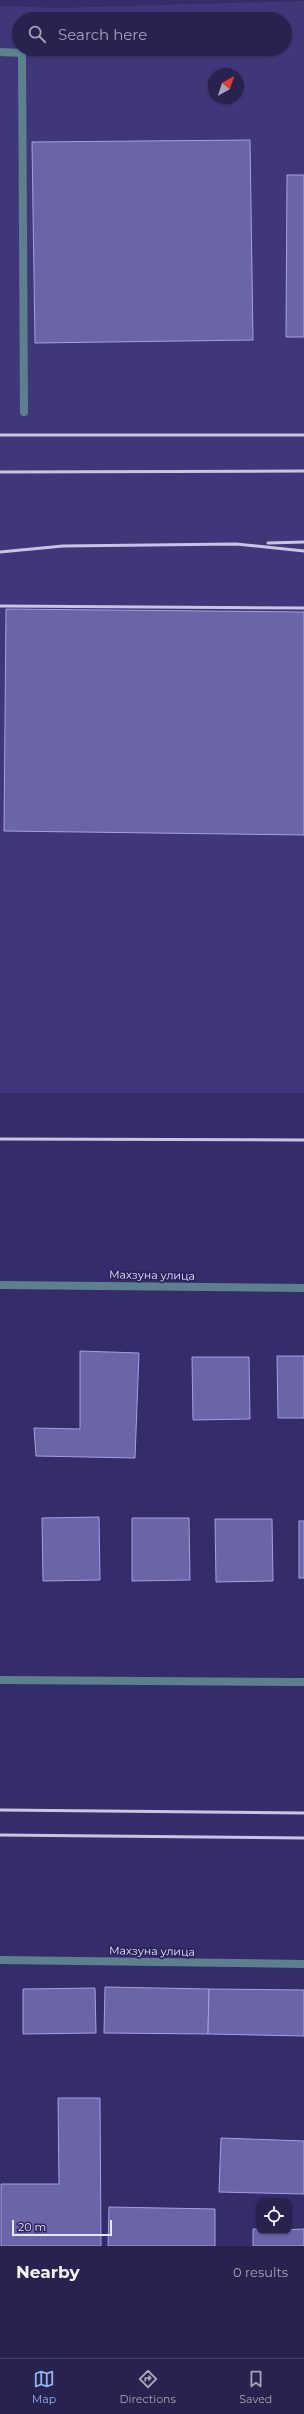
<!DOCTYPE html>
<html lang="en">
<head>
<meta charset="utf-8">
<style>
  :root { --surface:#28224f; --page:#342f59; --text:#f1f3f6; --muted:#a5a4b7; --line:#443f66; --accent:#95b2f1 }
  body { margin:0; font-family:Montserrat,sans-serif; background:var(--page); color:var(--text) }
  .controls { position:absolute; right:12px; bottom:12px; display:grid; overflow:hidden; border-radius:8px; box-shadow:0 1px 3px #0004 }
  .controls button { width:36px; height:36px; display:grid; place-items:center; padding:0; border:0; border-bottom:1px solid var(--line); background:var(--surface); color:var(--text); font:20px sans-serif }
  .compass { position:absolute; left:208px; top:68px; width:36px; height:36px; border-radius:50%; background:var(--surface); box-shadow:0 1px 3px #0004; rotate:40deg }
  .scale { position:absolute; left:12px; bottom:10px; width:100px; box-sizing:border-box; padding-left:4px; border:2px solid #e7e7fd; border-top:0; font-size:11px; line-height:14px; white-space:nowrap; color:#e7e7fd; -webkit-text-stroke:3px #2c225d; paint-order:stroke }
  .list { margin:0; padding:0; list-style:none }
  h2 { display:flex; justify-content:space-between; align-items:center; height:52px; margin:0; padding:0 16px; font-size:17px }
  h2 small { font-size:13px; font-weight:400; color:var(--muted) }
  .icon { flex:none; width:22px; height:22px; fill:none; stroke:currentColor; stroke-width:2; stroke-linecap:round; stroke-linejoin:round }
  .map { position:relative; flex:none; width:304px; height:2246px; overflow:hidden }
  .search { position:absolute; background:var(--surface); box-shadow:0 1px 3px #0004; left:12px; right:12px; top:12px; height:44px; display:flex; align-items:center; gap:10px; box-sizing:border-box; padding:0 14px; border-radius:22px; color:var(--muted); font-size:15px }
  .sheet { height:112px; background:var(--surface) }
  nav { display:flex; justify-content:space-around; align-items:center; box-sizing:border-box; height:56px; border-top:1px solid var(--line); background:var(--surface); font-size:11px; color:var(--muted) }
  nav a { display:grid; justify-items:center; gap:2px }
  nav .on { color:var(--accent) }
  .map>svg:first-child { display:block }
  .built { fill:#3f3779; fill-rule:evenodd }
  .building { fill:#6a65a6; stroke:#a4a0e6 }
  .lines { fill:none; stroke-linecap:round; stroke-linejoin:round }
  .lane { stroke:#5d808f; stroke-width:8 }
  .street { stroke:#5d808f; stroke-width:8 }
  .rail { stroke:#c7c5e2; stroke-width:3 }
  .labels { text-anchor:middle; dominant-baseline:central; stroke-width:3.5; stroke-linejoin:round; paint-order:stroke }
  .street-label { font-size:11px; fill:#e7e7fd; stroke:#2c225d }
</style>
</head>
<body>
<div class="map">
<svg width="304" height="2246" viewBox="0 0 304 2246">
  <rect width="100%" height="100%" fill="#352d69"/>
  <path class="built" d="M304,1V1093H0V6L58,8ZM19,19H285V49H19ZM214,74H238V98H214Z"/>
  <g class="building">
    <path d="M250,140L253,340L35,343L32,142Z"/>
    <path d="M287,175H304V337H286Z"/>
    <path d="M6,609L304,612V835L4,831Z"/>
    <path d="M80,1351L139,1353L135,1458L36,1456L34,1428L80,1429Z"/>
    <path d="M277,1356H304V1418H278Z"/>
    <path d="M192,1357H249L250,1419L193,1420Z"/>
    <path d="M99,1517L100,1580L43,1581L42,1518Z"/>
    <path d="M132,1518H189L190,1580L132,1581Z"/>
    <path d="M215,1519H272L273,1581L216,1582Z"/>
    <rect x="299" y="1521" width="5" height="57"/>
    <path d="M105,1987L209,1989L208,2034L104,2033Z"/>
    <path d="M95,1988L96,2033L23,2034V1989Z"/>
    <path d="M209,1989L304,1990V2036L208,2034Z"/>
    <path d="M58,2098H100L101,2246H1V2184H59Z"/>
    <path d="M221,2138L304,2141V2194L219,2192Z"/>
    <path d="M109,2207L215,2209V2246H108Z"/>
    <path d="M253,2229H259V2231L304,2229V2246H253Z"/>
  </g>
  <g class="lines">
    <g class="lane">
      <path d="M0,52L22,53L24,412"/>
      <path d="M0,1960L304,1964"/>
    </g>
    <g class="street">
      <path d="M0,1285L304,1288"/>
      <path d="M0,1680L304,1682"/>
    </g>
    <g class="rail">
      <path d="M0,435H304"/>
      <path d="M0,472L304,471"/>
      <path d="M268,543L304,542"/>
      <path d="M0,552L63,546L236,544L304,551"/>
      <path d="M0,606L304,608"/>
      <path d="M0,1139L304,1140"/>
      <path d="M0,1810L304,1813"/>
      <path d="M0,1835L304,1838"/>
    </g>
  </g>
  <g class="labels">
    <g class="street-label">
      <text transform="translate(152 1275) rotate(1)">Махзуна улица</text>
      <text transform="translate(152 1951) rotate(1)">Махзуна улица</text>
    </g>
  </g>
</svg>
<div class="controls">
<button><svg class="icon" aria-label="locate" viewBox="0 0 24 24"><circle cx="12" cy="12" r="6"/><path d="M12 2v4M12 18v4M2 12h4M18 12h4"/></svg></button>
</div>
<svg class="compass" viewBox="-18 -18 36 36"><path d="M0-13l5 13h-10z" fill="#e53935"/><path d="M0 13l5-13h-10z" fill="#a5a4b7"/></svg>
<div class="scale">20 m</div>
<div class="search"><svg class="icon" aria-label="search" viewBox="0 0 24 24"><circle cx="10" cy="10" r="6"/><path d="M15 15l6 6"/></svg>Search here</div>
</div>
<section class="sheet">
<h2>Nearby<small>0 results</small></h2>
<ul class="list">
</ul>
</section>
<nav>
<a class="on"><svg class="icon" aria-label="map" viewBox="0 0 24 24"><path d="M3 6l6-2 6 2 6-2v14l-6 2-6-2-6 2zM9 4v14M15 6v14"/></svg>Map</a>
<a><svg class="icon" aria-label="directions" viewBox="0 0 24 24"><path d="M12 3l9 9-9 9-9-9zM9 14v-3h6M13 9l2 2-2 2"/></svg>Directions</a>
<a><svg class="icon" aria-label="saved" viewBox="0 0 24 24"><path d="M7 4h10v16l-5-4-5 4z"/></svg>Saved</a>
</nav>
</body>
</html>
